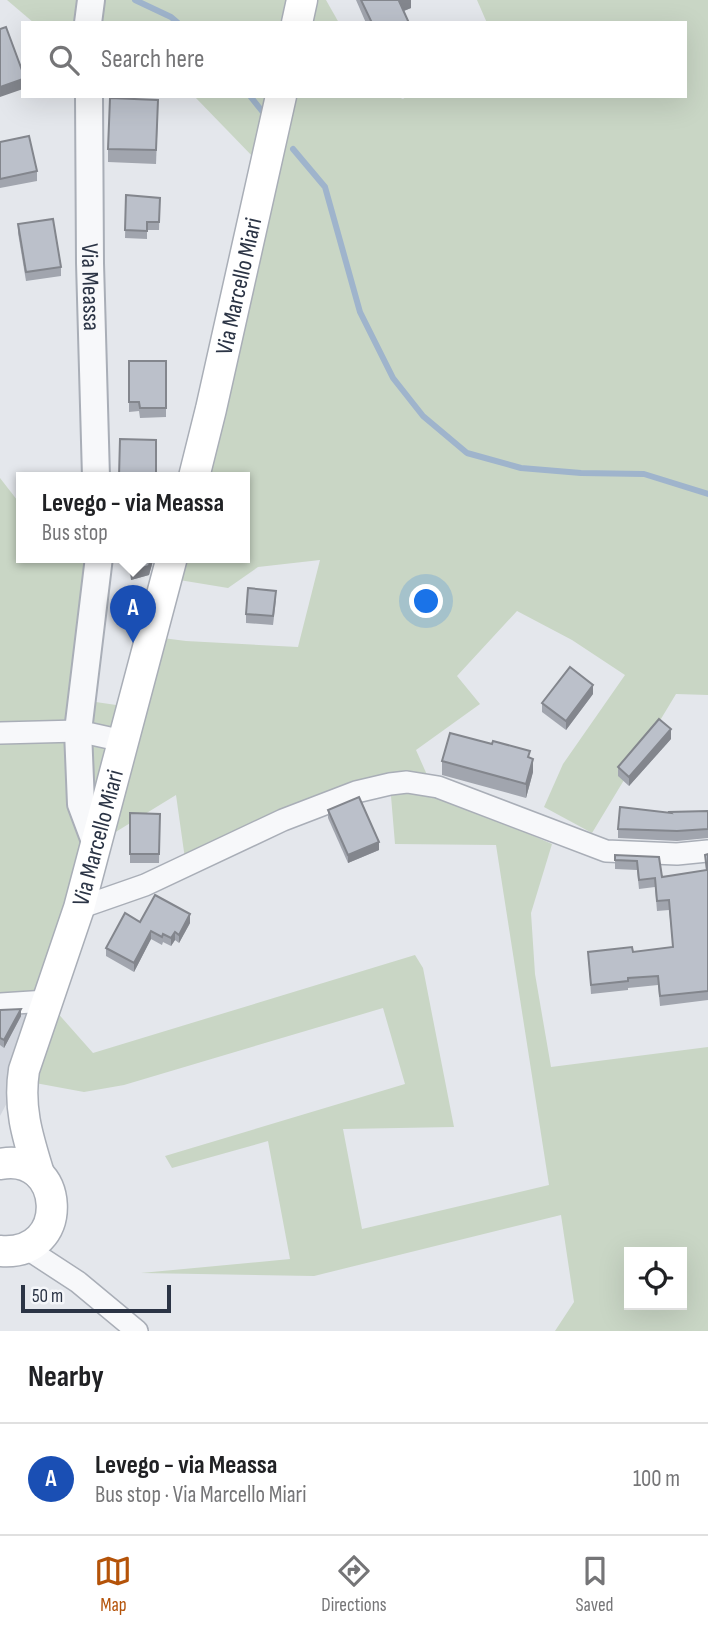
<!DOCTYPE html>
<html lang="en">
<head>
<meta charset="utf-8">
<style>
  :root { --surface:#fff; --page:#f6f6f6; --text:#202124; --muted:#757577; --line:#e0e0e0; --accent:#b45309 }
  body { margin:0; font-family:"Sofia Sans Condensed",sans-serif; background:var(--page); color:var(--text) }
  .controls { position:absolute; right:21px; bottom:21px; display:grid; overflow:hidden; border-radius:0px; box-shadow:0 7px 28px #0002 }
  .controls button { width:63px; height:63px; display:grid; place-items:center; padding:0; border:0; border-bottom:2px solid var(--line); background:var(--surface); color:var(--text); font:35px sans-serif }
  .scale { position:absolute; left:21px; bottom:18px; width:150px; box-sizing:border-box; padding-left:7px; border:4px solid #2b3445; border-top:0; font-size:19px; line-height:24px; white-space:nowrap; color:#2b3445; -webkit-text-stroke:5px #f4f6f9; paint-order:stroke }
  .you { position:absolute; left:427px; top:602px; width:24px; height:24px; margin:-18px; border:5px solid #fff; border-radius:50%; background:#1a73e8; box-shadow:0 0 0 10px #1a73e833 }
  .badge { display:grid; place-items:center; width:46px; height:46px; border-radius:50%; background:var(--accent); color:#fff; font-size:23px; font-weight:700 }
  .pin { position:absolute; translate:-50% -58px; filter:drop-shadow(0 2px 4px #0008) }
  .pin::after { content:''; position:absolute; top:37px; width:24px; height:21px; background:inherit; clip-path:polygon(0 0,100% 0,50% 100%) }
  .popup { position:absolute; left:16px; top:472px; width:234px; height:91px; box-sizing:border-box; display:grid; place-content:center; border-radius:0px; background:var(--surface); filter:drop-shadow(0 2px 5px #0005); font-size:23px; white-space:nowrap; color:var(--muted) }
  .popup b { font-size:26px; color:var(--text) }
  .popup::after { content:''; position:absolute; left:50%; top:100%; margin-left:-14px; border:14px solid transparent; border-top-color:var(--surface) }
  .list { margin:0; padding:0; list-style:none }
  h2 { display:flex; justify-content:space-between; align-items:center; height:91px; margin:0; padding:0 28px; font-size:30px }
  h2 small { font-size:23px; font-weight:400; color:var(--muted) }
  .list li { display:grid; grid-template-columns:46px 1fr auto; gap:21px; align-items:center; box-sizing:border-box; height:112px; padding:0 28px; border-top:2px solid var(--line) }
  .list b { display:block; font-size:26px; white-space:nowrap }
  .list p { margin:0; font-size:23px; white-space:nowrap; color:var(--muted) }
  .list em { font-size:23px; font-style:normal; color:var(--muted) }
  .icon { flex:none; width:38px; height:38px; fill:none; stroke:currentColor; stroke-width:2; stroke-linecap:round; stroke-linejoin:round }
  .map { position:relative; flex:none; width:708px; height:1331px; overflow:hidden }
  .search { position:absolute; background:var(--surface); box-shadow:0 7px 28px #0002; left:21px; right:21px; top:21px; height:77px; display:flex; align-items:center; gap:18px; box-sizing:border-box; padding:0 24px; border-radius:0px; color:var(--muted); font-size:26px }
  .sheet { height:203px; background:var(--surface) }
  nav { display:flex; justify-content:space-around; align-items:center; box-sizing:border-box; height:98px; border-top:2px solid var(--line); background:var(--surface); font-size:19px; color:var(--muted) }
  nav a { display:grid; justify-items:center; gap:4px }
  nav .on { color:var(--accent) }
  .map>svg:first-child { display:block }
  .built { fill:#d2d6de }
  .green { fill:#c9d6c5; fill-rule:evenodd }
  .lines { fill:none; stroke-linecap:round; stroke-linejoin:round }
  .stream { stroke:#9fb4cc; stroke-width:6 }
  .minor-casing { stroke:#a9aeb7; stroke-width:24 }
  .tertiary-casing { stroke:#a9aeb7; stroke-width:30 }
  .secondary-casing { stroke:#a9aeb7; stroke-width:33 }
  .minor { stroke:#f7f8fa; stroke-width:21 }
  .tertiary { stroke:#f7f8fa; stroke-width:26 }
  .secondary { stroke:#fff; stroke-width:30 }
  .wall { fill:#a1a5ae }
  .shaded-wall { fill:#83868d }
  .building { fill:#bbc0ca; stroke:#83868d; stroke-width:2 }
  .labels { text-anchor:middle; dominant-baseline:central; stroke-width:7; stroke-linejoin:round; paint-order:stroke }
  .street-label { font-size:24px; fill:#2b3445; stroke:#f4f6f9 }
</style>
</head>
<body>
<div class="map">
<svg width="708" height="1331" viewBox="0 0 708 1331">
  <rect width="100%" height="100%" fill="#e4e7ec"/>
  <path class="built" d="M47,1001L19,1080L0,1116V1010Z"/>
  <g class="green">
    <path d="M7,0H326L339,23H34Z"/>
    <path d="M477,0H708V695L676,694L592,833L544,807L563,764L625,675L572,640L517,611L457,676L480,704L416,750L435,793L552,844L531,913L535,974L551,1067L708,1047V1331H555L574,1302L561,1215L314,1276L141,1273L290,1259L268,1141L172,1168L165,1156L405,1084L383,1008L124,1085L84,1092L19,1080L45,1002L22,1013L18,1012L0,1010V478L21,505V557H91L82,700L130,707L147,636L186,641L298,647L320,560L258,567L228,588L161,577L166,557H245V477H184L258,162L194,96H396L403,99L407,96H685V23H487ZM390,784L395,844L496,845L549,1185L362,1229L343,1129L454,1127L423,968L415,955L93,1053L47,1001L96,844L176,795L186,866ZM629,1252H682V1305H629Z"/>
  </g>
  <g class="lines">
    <g class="stream">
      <path d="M135,0L171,17L178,23"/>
      <path d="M250,96L266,116"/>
      <path d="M293,149L325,187L360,312L393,378L423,416L467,453L521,468L581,473L644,474L708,494"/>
    </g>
    <g class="minor-casing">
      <g id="minor">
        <path d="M0,733L78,731L123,741"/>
        <path d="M79,908L145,885L283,820L356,792L390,784L407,782L438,787L606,851L677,854L708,851"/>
        <path d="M0,1004L47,1001"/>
        <path d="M26,1248L78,1282L137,1331"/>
      </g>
    </g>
    <g class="tertiary-casing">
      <g id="tertiary">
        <path d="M88,23L91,0"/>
        <path id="s1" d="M89,96L90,263L96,477"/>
        <path d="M96,844L81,804L78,731L99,557"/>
      </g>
    </g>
    <g class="secondary-casing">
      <g id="secondary">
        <path d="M297,23L302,0"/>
        <path id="s2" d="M194,477L211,409L281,96"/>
        <path d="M0,1164C65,1151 73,1257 0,1251"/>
        <path id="s3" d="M39,1174C28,1138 18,1108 24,1070L79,908L172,557"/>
      </g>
    </g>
    <use href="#minor" class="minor"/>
    <use href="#tertiary" class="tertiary"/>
    <use href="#secondary" class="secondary"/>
  </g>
  <g class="wall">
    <path d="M356,0H411V8L403,11L409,23H366Z"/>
    <path d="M158,113L156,164L108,162V149Z"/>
    <path d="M0,142L37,171V181L0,188Z"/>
    <path d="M126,195L160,198L159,230H147V239L125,238Z"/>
    <path d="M18,224L61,267V276L26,281L18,233Z"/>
    <path d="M129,361H166V417L140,418L139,411L129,412Z"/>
    <path d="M126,557H154L149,575L131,580Z"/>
    <path d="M276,600L273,625L246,623V614Z"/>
    <path d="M593,694L566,730L542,712V703Z"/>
    <path d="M671,739L629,786L618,776V767Z"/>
    <path d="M530,758L533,772L526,798L442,775V761Z"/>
    <path d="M328,810L379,850L348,863L328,818Z"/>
    <path d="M708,811V838L677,841L618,838V829L670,813Z"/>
    <path d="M130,813L160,814L159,863H130Z"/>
    <path d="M708,854V1000L660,1006L658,985L628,988V990L591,994L588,952H633L673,947L669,910L657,911L655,887L639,889L637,870L615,869V855L659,857L662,877L706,870L705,855Z"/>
    <path d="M140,922L190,923L179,943L175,940L171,946L163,942L162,945L151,939L134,972L106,956V948Z"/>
    <path d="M0,1010L21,1016L4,1048L0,1045Z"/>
  </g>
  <g class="shaded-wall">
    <path d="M400,0H411V8L399,13V1Z"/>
    <path d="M23,79V89L0,97V87Z"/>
    <path d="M151,557H154L149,575L131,580V571Z"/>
    <path d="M593,685V694L566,730V721Z"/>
    <path d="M671,729V739L629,786V777Z"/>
    <path d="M533,759V772L526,798V784Z"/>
    <path d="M379,842V850L348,863V855Z"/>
    <path d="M190,914V923L179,943V935Z"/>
    <path d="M151,931V939L134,972V963Z"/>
    <path d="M175,932V940L171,946V938Z"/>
    <path d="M21,1009V1016L4,1048V1040Z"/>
  </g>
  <g class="building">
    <path d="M361,0H400L399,1L409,23H372Z"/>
    <path d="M6,27L23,73V79L0,87V29Z"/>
    <path d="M110,98L158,100L156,150L108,149Z"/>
    <path d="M29,136L37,171L0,179V142Z"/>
    <path d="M126,195L160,198L159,222H147V231L125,230Z"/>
    <path d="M53,219L61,267L26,272L18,224Z"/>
    <path d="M129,361H166V408H140L139,402H129Z"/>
    <path d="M120,439L156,440V477H119Z"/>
    <path d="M128,557H151L149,566L131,571Z"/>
    <path d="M248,588L276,591L273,616L246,614Z"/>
    <path d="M570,667L593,685L566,721L542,703Z"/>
    <path d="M659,719L671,729L629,777L618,767Z"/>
    <path d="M450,733L492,744L493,741L530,751L528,757L533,759L526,784L442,761Z"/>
    <path d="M359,797L379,842L348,855L328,810Z"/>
    <path d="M620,807L671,813L670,812L708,811V829L677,831L618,829Z"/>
    <path d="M130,813L160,814L159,854H130Z"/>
    <path d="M708,854V991L660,996L658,976L628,978V981L591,985L588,952L632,947L633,952L673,947L669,900L657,901L655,878L639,880L637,861L615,860V855L659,857L662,877L707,870L705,855Z"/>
    <path d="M155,895L190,914L179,935L175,932L171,938L163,934L162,937L151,931L134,963L106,948L125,913L140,922Z"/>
    <path d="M21,1009L4,1040L0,1038V1010Z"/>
  </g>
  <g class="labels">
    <g class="street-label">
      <text stroke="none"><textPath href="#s1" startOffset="191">Via Meassa</textPath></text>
      <text stroke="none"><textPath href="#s2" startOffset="196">Via Marcello Miari</textPath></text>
      <text stroke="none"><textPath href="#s3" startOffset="350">Via Marcello Miari</textPath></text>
    </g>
  </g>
</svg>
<div class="controls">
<button><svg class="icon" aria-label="locate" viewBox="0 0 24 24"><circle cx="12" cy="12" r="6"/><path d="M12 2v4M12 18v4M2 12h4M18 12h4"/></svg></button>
</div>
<div class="scale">50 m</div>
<div class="you"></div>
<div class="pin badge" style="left:133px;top:643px;background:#1a4fb4">A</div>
<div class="popup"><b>Levego - via Meassa</b>Bus stop</div>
<div class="search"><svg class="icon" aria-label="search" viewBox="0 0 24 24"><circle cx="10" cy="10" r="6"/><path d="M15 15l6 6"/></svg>Search here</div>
</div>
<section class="sheet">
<h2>Nearby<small></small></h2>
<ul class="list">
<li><span class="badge" style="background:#1a4fb4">A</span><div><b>Levego - via Meassa</b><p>Bus stop · Via Marcello Miari</p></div><em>100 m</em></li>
</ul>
</section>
<nav>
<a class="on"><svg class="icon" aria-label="map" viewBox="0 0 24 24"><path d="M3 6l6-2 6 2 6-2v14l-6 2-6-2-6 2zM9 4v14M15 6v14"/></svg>Map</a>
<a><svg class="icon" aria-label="directions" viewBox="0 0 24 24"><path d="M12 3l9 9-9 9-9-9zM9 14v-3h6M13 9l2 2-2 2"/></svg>Directions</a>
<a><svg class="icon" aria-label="saved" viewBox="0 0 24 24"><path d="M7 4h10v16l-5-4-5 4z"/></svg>Saved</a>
</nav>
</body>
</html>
